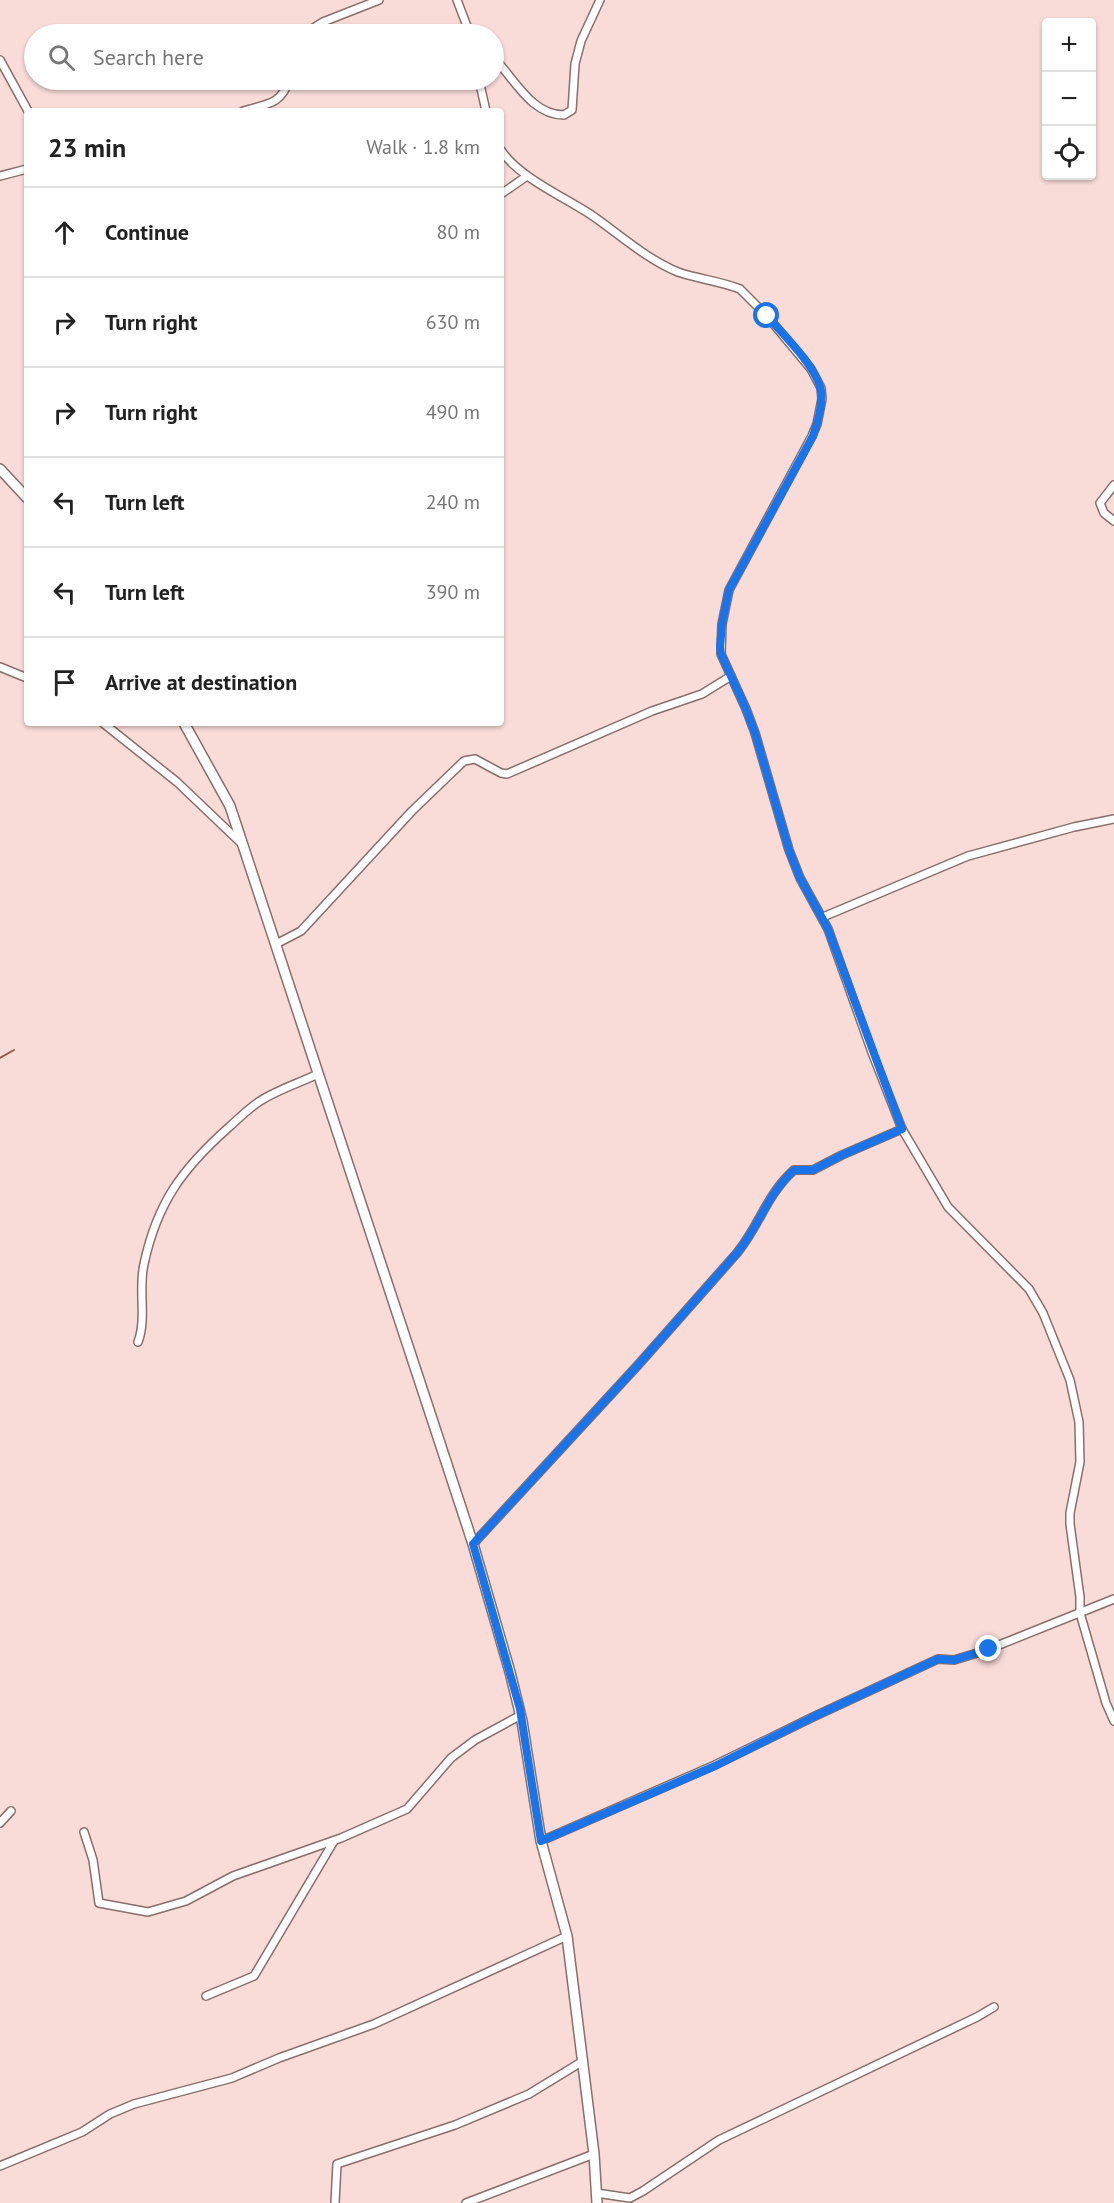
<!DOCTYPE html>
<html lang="en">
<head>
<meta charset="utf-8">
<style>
  :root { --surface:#fff; --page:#f6f6f6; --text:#222; --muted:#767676; --line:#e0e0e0 }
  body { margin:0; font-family:"PT Sans",sans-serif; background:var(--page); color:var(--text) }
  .controls { position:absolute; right:18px; top:18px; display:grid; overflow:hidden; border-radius:6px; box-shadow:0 2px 4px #0004 }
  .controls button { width:54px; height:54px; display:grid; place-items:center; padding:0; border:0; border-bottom:2px solid var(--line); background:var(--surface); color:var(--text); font:30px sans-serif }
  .stop { position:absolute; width:18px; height:18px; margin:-14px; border:4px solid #1a73e8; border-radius:50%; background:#fff }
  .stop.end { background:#1a73e8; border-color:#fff; box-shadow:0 2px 6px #0008 }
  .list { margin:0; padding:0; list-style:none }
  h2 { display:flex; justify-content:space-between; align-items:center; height:78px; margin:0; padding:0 24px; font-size:26px }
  h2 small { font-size:20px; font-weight:400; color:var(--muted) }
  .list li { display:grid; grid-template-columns:39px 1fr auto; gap:18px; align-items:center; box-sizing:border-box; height:90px; padding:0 24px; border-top:2px solid var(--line) }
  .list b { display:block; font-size:22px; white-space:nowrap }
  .list em { font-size:20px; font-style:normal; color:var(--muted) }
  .icon { flex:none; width:33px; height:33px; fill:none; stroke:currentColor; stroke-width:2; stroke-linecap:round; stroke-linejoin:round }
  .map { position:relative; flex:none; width:1114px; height:2203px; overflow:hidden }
  .search { position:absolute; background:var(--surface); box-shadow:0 2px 4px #0004; left:24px; top:24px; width:480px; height:66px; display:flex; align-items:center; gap:15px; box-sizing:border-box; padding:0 21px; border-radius:33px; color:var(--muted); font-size:22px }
  .panel { position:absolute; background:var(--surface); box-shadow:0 2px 4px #0004; left:24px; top:108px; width:480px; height:618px; border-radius:6px }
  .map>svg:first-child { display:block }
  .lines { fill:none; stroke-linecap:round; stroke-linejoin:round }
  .stream { stroke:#965852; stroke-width:2 }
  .minor-casing { stroke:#886f6c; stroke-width:10 }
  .secondary-casing { stroke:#886f6c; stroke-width:12 }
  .minor { stroke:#fff; stroke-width:7 }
  .secondary { stroke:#fff; stroke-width:9 }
  .route { stroke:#1a73e8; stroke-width:8 }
</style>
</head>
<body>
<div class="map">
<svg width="1114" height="2203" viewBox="0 0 1114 2203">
  <rect width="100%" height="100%" fill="#f9dbd8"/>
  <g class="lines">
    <path class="stream" d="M0,1058L14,1050"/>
    <g class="minor-casing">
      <g id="minor">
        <path d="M457,0L470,34"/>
        <path d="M304,34L323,22L379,0"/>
        <path d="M494,58C514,78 531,115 564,115L572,110L575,64L581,41L600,0"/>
        <path d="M0,60L28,111"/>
        <path d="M479,80L486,111"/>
        <path d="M243,111C267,104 281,105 289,80"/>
        <path d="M501,150C517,176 564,197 590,214C618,233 646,259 678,272C698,279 720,281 740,289L767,316L811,369L821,388L822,399L817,424L812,436L729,590L722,624L721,654L746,709L755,733L789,850L800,878L828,929L873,1055L902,1129L948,1207L1029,1289L1043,1313L1070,1380L1079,1422L1080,1462L1070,1513V1524L1080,1597V1613L1106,1703L1114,1721"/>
        <path d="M0,176L27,169"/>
        <path d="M501,194L527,176"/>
        <path d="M1114,485L1100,503L1104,513L1114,521"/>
        <path d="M0,667L27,678"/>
        <path d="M103,723L177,782L242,844"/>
        <path d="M823,917L968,856L1074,827L1114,819"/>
        <path d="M276,944L301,931L412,811L464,761L475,759L501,773L507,774L652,711L702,694L731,676"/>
        <path d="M138,1342C147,1318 138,1289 144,1264C157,1203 182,1169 228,1128C238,1119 249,1108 260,1101C277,1090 299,1083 318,1074"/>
        <path d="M473,1544L638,1365L737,1253C760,1225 766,1195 794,1170H813L842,1155L902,1129"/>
        <path d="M0,1823L11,1811"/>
        <path d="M84,1832L93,1860L99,1903L148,1912L186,1901L233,1876L341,1838L407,1809L451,1758L475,1740L521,1715"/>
        <path d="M541,1841L715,1765L813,1717L938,1659L954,1660L984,1651L1114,1599"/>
        <path d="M206,1996L254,1976L334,1841"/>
        <path d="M0,2166L82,2132L110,2114L134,2104L232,2078L279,2058L374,2024L567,1936"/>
        <path d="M596,2193L630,2198L643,2191L719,2140L977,2017L994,2007"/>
        <path d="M335,2203L337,2164L455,2125L529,2094L583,2061"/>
        <path d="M466,2203L594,2154"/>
      </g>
    </g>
    <g class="secondary-casing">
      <g id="secondary">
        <path d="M0,469L27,498"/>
        <path d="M184,723L230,806L434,1425L473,1544L510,1672L522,1721L541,1841L567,1936L594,2154L597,2203"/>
      </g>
    </g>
    <use href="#minor" class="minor"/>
    <use href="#secondary" class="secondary"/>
  </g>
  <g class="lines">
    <path class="route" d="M767,316C783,334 817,367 821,391C823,406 818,422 813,436L729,590L722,624L720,647L721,654L746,709L755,733L789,850L800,878L828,929L902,1129L842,1155L813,1170H794C766,1196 760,1225 737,1253L638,1365L473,1544L520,1709L541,1841L715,1766L813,1717L938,1659L954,1660L989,1649"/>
  </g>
</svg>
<div class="controls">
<button>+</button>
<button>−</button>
<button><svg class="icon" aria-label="locate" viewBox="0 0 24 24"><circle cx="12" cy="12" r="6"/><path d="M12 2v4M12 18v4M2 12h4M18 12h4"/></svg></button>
</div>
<div class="stop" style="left:767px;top:316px"></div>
<div class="stop end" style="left:989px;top:1649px"></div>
<div class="search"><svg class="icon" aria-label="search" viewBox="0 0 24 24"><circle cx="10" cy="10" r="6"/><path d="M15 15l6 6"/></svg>Search here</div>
<section class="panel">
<h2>23 min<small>Walk · 1.8 km</small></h2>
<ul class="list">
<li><svg class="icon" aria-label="ahead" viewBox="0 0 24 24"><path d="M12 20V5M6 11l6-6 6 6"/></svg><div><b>Continue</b></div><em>80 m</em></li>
<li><svg class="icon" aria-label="right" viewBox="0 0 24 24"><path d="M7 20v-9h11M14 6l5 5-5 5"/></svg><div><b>Turn right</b></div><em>630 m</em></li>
<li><svg class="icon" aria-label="right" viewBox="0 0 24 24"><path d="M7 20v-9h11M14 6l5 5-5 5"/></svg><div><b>Turn right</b></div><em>490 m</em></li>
<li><svg class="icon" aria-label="left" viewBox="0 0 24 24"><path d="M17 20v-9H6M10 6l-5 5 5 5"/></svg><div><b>Turn left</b></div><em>240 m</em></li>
<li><svg class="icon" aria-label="left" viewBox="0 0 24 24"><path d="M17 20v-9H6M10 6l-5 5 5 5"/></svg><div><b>Turn left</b></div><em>390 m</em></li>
<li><svg class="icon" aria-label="arrive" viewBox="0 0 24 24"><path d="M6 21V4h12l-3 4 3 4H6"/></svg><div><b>Arrive at destination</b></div></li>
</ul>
</section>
</div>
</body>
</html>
